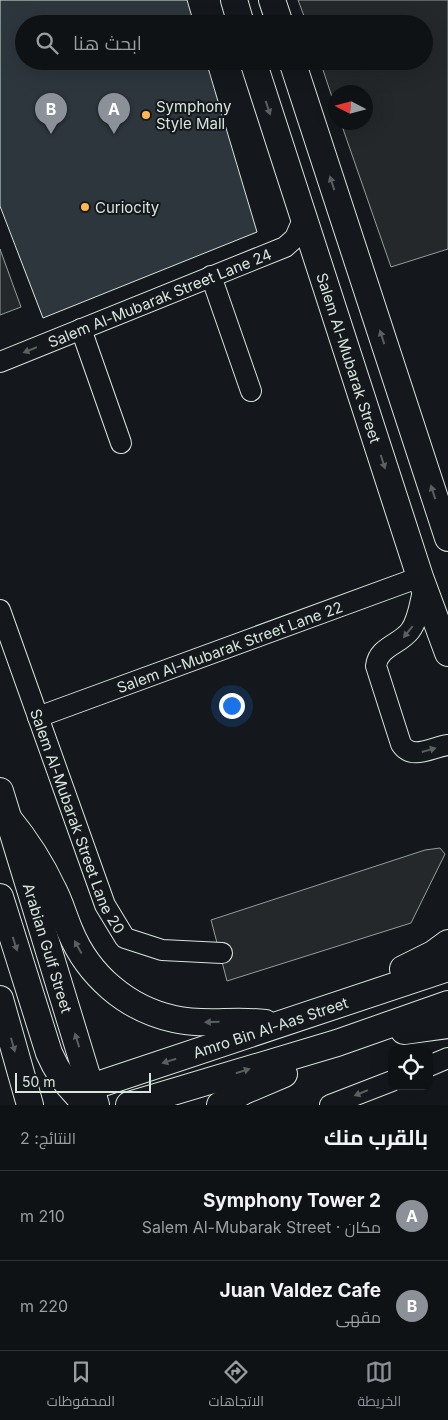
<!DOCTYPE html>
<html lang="ar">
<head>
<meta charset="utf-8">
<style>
  :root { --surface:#0f1215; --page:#181b1e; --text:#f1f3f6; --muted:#9b9ea0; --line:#2f3234; --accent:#8c9099 }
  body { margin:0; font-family:Inter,Cairo,sans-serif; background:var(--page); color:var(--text); direction:rtl }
  .controls { position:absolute; right:15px; bottom:15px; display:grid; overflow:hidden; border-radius:10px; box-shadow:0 5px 20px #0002 }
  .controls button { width:45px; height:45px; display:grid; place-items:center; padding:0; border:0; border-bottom:1px solid var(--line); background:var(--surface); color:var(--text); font:25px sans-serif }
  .compass { position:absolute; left:328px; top:85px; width:45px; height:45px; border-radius:50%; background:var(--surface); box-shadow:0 5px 20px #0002; rotate:276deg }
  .scale { position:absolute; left:15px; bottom:12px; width:136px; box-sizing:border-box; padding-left:5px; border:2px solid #d8e6dc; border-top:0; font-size:14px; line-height:18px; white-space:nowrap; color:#d8e6dc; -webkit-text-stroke:4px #14181c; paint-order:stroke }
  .you { position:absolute; left:231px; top:705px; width:18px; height:18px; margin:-12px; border:4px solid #fff; border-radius:50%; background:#1a73e8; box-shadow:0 0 0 8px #1a73e833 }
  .badge { display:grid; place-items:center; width:32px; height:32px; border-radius:50%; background:var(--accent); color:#fff; font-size:16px; font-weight:700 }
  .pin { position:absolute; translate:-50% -41px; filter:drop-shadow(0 1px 2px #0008) }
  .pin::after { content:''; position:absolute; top:26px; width:18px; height:15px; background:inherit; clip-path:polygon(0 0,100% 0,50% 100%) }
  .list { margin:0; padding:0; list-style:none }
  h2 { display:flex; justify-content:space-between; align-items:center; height:65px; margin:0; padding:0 20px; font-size:21px }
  h2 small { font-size:16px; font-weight:400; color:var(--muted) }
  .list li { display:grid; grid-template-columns:32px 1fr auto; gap:15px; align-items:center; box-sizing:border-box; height:90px; padding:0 20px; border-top:1px solid var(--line) }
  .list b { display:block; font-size:19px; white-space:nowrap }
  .list p { margin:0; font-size:16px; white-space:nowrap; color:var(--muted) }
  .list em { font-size:16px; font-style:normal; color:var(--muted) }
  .icon { flex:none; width:28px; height:28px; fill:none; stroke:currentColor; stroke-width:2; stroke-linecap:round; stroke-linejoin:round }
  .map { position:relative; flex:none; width:448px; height:1105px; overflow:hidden; direction:ltr }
  .search { position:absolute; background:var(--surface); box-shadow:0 5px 20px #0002; left:15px; right:15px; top:15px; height:55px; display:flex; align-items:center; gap:12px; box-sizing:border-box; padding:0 18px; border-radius:28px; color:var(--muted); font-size:19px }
  .sheet { height:245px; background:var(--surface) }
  nav { display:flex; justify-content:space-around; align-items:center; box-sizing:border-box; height:70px; border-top:1px solid var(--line); background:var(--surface); font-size:14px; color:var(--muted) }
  nav a { display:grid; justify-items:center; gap:2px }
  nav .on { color:var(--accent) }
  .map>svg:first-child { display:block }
  .parking { fill:#24282b; stroke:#939e99 }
  .building { fill:#2c363c; stroke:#d8e6dc }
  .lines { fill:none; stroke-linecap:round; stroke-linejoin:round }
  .minor-casing { stroke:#d8e6dc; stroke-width:22 }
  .major-casing { stroke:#d8e6dc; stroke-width:28 }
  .minor { stroke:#14181c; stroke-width:20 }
  .major { stroke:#14181c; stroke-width:26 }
  .oneway { fill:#59605f }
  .poi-dot { fill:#ffb74d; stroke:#14181c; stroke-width:2 }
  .labels { text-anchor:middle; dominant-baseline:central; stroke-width:4; stroke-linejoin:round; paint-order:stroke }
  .poi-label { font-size:15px; fill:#d8e6dc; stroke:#14181c; text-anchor:start }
  .street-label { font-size:15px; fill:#d8e6dc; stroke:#14181c }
</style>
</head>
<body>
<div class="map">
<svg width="448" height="1105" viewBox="0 0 448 1105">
  <rect width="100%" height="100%" fill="#14181c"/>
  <g class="parking">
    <path d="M298,0H448V249L391,267L341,123L366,122V92H336L335,106L320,61H424V24H307Z"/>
    <path d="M0,249L21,307L0,315Z"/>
    <path d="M440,848L445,854L411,923L227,981L211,920L425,850Z"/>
  </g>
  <path class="building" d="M0,0H187L194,24H24V61H206L257,232L43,318L0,206Z"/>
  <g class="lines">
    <g class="minor-casing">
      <g id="minor">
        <path d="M211,276L251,391"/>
        <path d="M81,329L121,443"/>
        <path id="s1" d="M0,362L285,247L295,238L304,217"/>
        <path d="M424,587C420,601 419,619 410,631C399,645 378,647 376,666L401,744C412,761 432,747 448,745"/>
        <path id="s2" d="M0,610L105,905L125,938L162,950L222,953"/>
        <path id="s3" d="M38,717L420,577"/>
        <path d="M429,1066L448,1058"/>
        <path d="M330,1105L392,1081"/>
      </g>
    </g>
    <g class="major-casing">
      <g id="major">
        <path d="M234,0L241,24"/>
        <path d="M272,0L280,24"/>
        <path id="s4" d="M253,61L420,577L448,653"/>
        <path d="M292,61L448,538"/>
        <path id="s5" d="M0,791L96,1105"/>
        <path d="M8,818C26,840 41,863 53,889C60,902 64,917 70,931C88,975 127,1009 174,1019C204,1026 234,1019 265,1023"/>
        <path d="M0,897L49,1053C58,1074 70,1090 88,1105"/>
        <path d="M403,969L433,954L448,943"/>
        <path d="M0,999L30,1105"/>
        <path d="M404,1031L448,1025"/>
        <path id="s6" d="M91,1087L448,968"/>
        <path d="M129,1105L337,1043L448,1004"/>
        <path d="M220,1105L244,1091L284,1074"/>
      </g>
    </g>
    <use href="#minor" class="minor"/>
    <use href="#major" class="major"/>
  </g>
  <defs><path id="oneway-solid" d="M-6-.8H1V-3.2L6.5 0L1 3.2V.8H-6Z" transform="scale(1.25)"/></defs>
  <g class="oneway">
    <use href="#oneway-solid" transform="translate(268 108) rotate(72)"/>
    <use href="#oneway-solid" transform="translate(332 183) rotate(-108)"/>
    <use href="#oneway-solid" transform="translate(382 337) rotate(-108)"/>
    <use href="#oneway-solid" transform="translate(30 350) rotate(158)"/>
    <use href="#oneway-solid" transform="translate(383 462) rotate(72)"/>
    <use href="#oneway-solid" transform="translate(433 492) rotate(-108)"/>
    <use href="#oneway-solid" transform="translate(408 632) rotate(129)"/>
    <use href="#oneway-solid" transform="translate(429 750) rotate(-16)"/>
    <use href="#oneway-solid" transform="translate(15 944) rotate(72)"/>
    <use href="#oneway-solid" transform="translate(78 947) rotate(-119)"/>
    <use href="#oneway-solid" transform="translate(212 1022) rotate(179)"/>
    <use href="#oneway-solid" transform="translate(77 1040) rotate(-107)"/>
    <use href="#oneway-solid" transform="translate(13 1045) rotate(74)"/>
    <use href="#oneway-solid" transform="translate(169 1061) rotate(162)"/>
    <use href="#oneway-solid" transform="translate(243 1071) rotate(-17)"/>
    <use href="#oneway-solid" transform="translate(361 1093) rotate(158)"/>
  </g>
  <g class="poi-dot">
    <circle cx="146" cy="115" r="5"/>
    <circle cx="85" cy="207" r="5"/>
  </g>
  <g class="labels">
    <g class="poi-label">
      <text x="156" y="106">Symphony<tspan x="156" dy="17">Style Mall</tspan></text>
      <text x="95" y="207">Curiocity</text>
    </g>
    <g class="street-label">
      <text stroke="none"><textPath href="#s1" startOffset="172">Salem Al-Mubarak Street Lane 24</textPath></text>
      <text stroke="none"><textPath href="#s4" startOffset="312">Salem Al-Mubarak Street</textPath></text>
      <text stroke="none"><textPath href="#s3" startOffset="204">Salem Al-Mubarak Street Lane 22</textPath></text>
      <text stroke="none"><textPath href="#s2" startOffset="225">Salem Al-Mubarak Street Lane 20</textPath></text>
      <text stroke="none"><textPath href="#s5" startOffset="164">Arabian Gulf Street</textPath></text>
      <text stroke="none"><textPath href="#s6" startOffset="189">Amro Bin Al-Aas Street</textPath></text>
    </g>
  </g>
</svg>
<div class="controls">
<button><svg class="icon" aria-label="locate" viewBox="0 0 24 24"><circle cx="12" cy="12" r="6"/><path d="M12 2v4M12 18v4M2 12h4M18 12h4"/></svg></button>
</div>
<svg class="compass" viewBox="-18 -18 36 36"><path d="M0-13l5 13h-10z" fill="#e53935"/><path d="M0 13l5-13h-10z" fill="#9b9ea0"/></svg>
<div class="scale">50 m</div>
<div class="you"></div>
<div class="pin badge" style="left:114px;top:134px">A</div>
<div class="pin badge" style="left:51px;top:134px">B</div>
<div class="search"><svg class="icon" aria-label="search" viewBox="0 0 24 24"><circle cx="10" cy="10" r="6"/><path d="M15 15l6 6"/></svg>ابحث هنا</div>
</div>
<section class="sheet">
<h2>بالقرب منك<small>النتائج: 2</small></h2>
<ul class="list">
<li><span class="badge">A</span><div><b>Symphony Tower 2</b><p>مكان · Salem Al-Mubarak Street</p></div><em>210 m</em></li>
<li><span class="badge">B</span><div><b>Juan Valdez Cafe</b><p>مقهى</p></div><em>220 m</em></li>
</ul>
</section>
<nav>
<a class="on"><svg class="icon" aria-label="map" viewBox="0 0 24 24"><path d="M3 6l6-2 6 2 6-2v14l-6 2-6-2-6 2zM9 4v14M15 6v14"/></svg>الخريطة</a>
<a><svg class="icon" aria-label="directions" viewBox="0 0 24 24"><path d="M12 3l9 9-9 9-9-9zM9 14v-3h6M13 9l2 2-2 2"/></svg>الاتجاهات</a>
<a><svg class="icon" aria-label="saved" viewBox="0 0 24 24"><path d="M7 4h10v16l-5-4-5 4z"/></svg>المحفوظات</a>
</nav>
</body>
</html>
